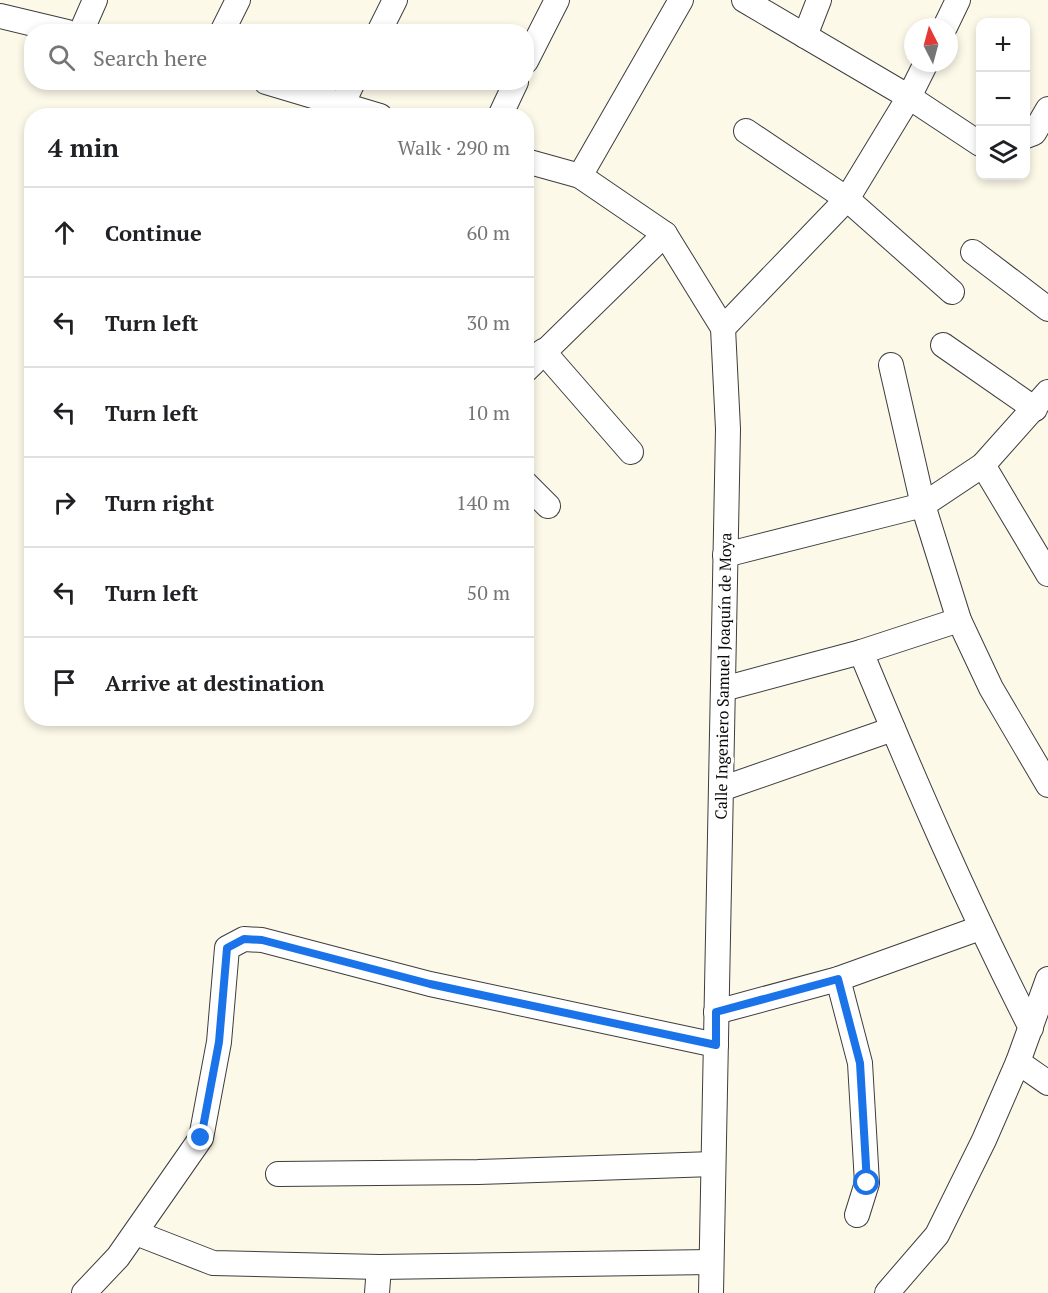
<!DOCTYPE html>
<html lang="en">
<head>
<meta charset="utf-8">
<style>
  :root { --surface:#fff; --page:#f6f6f6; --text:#202124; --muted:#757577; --line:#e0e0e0 }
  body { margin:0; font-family:"PT Serif",serif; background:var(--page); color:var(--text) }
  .controls { position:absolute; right:18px; top:18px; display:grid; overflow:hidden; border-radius:12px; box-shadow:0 3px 9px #0003 }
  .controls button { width:54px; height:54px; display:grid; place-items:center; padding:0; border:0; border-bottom:2px solid var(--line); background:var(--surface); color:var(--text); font:30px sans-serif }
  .compass { position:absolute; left:904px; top:18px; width:54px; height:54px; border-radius:50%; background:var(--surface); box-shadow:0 3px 9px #0003; rotate:354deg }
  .stop { position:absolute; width:18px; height:18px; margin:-14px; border:4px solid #1a73e8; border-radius:50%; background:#fff }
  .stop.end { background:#1a73e8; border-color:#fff; box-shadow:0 2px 6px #0008 }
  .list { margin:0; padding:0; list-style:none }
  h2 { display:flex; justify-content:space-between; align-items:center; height:78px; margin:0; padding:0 24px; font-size:26px }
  h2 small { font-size:20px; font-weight:400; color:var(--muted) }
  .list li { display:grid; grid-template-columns:39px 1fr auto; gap:18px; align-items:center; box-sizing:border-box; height:90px; padding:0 24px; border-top:2px solid var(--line) }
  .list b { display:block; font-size:22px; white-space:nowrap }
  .list em { font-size:20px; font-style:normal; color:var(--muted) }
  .icon { flex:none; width:33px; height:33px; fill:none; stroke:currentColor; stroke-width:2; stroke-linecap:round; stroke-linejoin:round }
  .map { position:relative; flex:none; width:1048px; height:1293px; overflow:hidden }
  .search { position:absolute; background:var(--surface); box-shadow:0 3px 9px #0003; left:24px; top:24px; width:510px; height:66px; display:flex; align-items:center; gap:15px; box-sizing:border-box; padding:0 21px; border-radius:24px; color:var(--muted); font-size:22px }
  .panel { position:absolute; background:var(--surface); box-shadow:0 3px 9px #0003; left:24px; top:108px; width:510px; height:618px; border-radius:24px }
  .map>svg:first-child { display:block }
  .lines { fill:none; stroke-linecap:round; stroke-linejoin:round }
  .minor-casing { stroke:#3d3d3d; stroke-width:26 }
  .minor { stroke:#fff; stroke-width:24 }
  .route { stroke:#1a73e8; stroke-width:8 }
  .labels { text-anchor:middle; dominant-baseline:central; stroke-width:6; stroke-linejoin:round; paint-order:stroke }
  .street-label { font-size:16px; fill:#0a0a0a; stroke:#fff }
</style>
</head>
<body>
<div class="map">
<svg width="1048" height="1293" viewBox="0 0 1048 1293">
  <rect width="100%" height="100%" fill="#fdf9e9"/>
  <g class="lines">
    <g class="minor-casing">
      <g id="minor">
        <path d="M744,0L909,97L980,144"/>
        <path d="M0,16L67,32"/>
        <path d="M945,27L958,0"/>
        <path d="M81,32L95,0"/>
        <path d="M222,32L238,0"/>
        <path d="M379,32L395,0"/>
        <path d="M805,36L819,0"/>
        <path d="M526,61L557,0"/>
        <path d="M266,82L380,116"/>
        <path d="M337,116L353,82"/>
        <path d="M500,116L516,82"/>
        <path d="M746,131L847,199L952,292"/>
        <path d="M1026,136L1034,133L1048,109"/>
        <path d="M526,161L580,176L665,234L723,328L728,429L711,1293"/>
        <path d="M580,176L681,0"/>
        <path d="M973,252L1048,309"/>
        <path d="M723,328L847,199L909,97L926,63"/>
        <path d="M943,345L1035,409"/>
        <path d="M543,351L631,452"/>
        <path d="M891,365L923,505L959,620L991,688L1048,785"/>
        <path d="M526,370L665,234"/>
        <path d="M983,465L1048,574"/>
        <path d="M526,484L548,506"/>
        <path d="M725,555L923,505L983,465L1048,392"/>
        <path d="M861,652C914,780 968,905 1031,1028"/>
        <path d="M723,689L861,652L959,620"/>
        <path d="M721,789L893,729"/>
        <path d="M838,979L860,1063L867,1183L857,1215"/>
        <path d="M716,1012L838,979L980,928"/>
        <path d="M1018,1062L1048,1083"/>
        <path d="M278,1174L478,1172L713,1164"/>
        <path d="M136,1233L213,1263L379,1267L711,1262"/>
        <path d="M84,1293L118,1257L201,1138L219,1042L227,948L244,939L262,940L430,984L716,1045"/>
        <path d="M377,1293L379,1267"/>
        <path d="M887,1293L937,1235L984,1140L1018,1062L1048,979"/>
      </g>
    </g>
    <use href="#minor" class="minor"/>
  </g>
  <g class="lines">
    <path class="route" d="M201,1138L219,1042L227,948L244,939L262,940L430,984L716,1045V1012L838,979L860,1063L867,1183"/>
  </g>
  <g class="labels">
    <g class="street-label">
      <text transform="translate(723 676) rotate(-89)">Calle Ingeniero Samuel Joaquín de Moya</text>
    </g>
  </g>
</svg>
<div class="controls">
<button>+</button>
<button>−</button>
<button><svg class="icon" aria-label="layers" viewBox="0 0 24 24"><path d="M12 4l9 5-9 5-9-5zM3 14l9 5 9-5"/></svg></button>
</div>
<svg class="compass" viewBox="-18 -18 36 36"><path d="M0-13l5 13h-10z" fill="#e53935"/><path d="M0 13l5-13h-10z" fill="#757577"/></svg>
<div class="stop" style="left:867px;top:1183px"></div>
<div class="stop end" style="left:201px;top:1138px"></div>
<div class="search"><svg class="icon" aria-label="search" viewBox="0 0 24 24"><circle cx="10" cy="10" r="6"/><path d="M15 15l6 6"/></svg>Search here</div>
<section class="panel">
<h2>4 min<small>Walk · 290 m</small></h2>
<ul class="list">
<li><svg class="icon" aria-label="ahead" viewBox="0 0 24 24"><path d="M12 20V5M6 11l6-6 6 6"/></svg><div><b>Continue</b></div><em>60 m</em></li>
<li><svg class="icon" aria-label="left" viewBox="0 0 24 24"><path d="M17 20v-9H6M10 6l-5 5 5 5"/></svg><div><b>Turn left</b></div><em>30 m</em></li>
<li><svg class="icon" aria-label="left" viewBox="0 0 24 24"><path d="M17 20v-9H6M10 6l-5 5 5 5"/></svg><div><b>Turn left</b></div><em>10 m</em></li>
<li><svg class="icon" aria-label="right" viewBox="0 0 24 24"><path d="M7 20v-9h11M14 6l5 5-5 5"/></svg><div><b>Turn right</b></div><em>140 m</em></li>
<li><svg class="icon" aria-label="left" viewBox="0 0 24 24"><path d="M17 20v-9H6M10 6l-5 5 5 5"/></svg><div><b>Turn left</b></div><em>50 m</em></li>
<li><svg class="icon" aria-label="arrive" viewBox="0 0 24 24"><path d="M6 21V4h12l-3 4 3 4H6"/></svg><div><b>Arrive at destination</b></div></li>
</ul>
</section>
</div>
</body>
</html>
